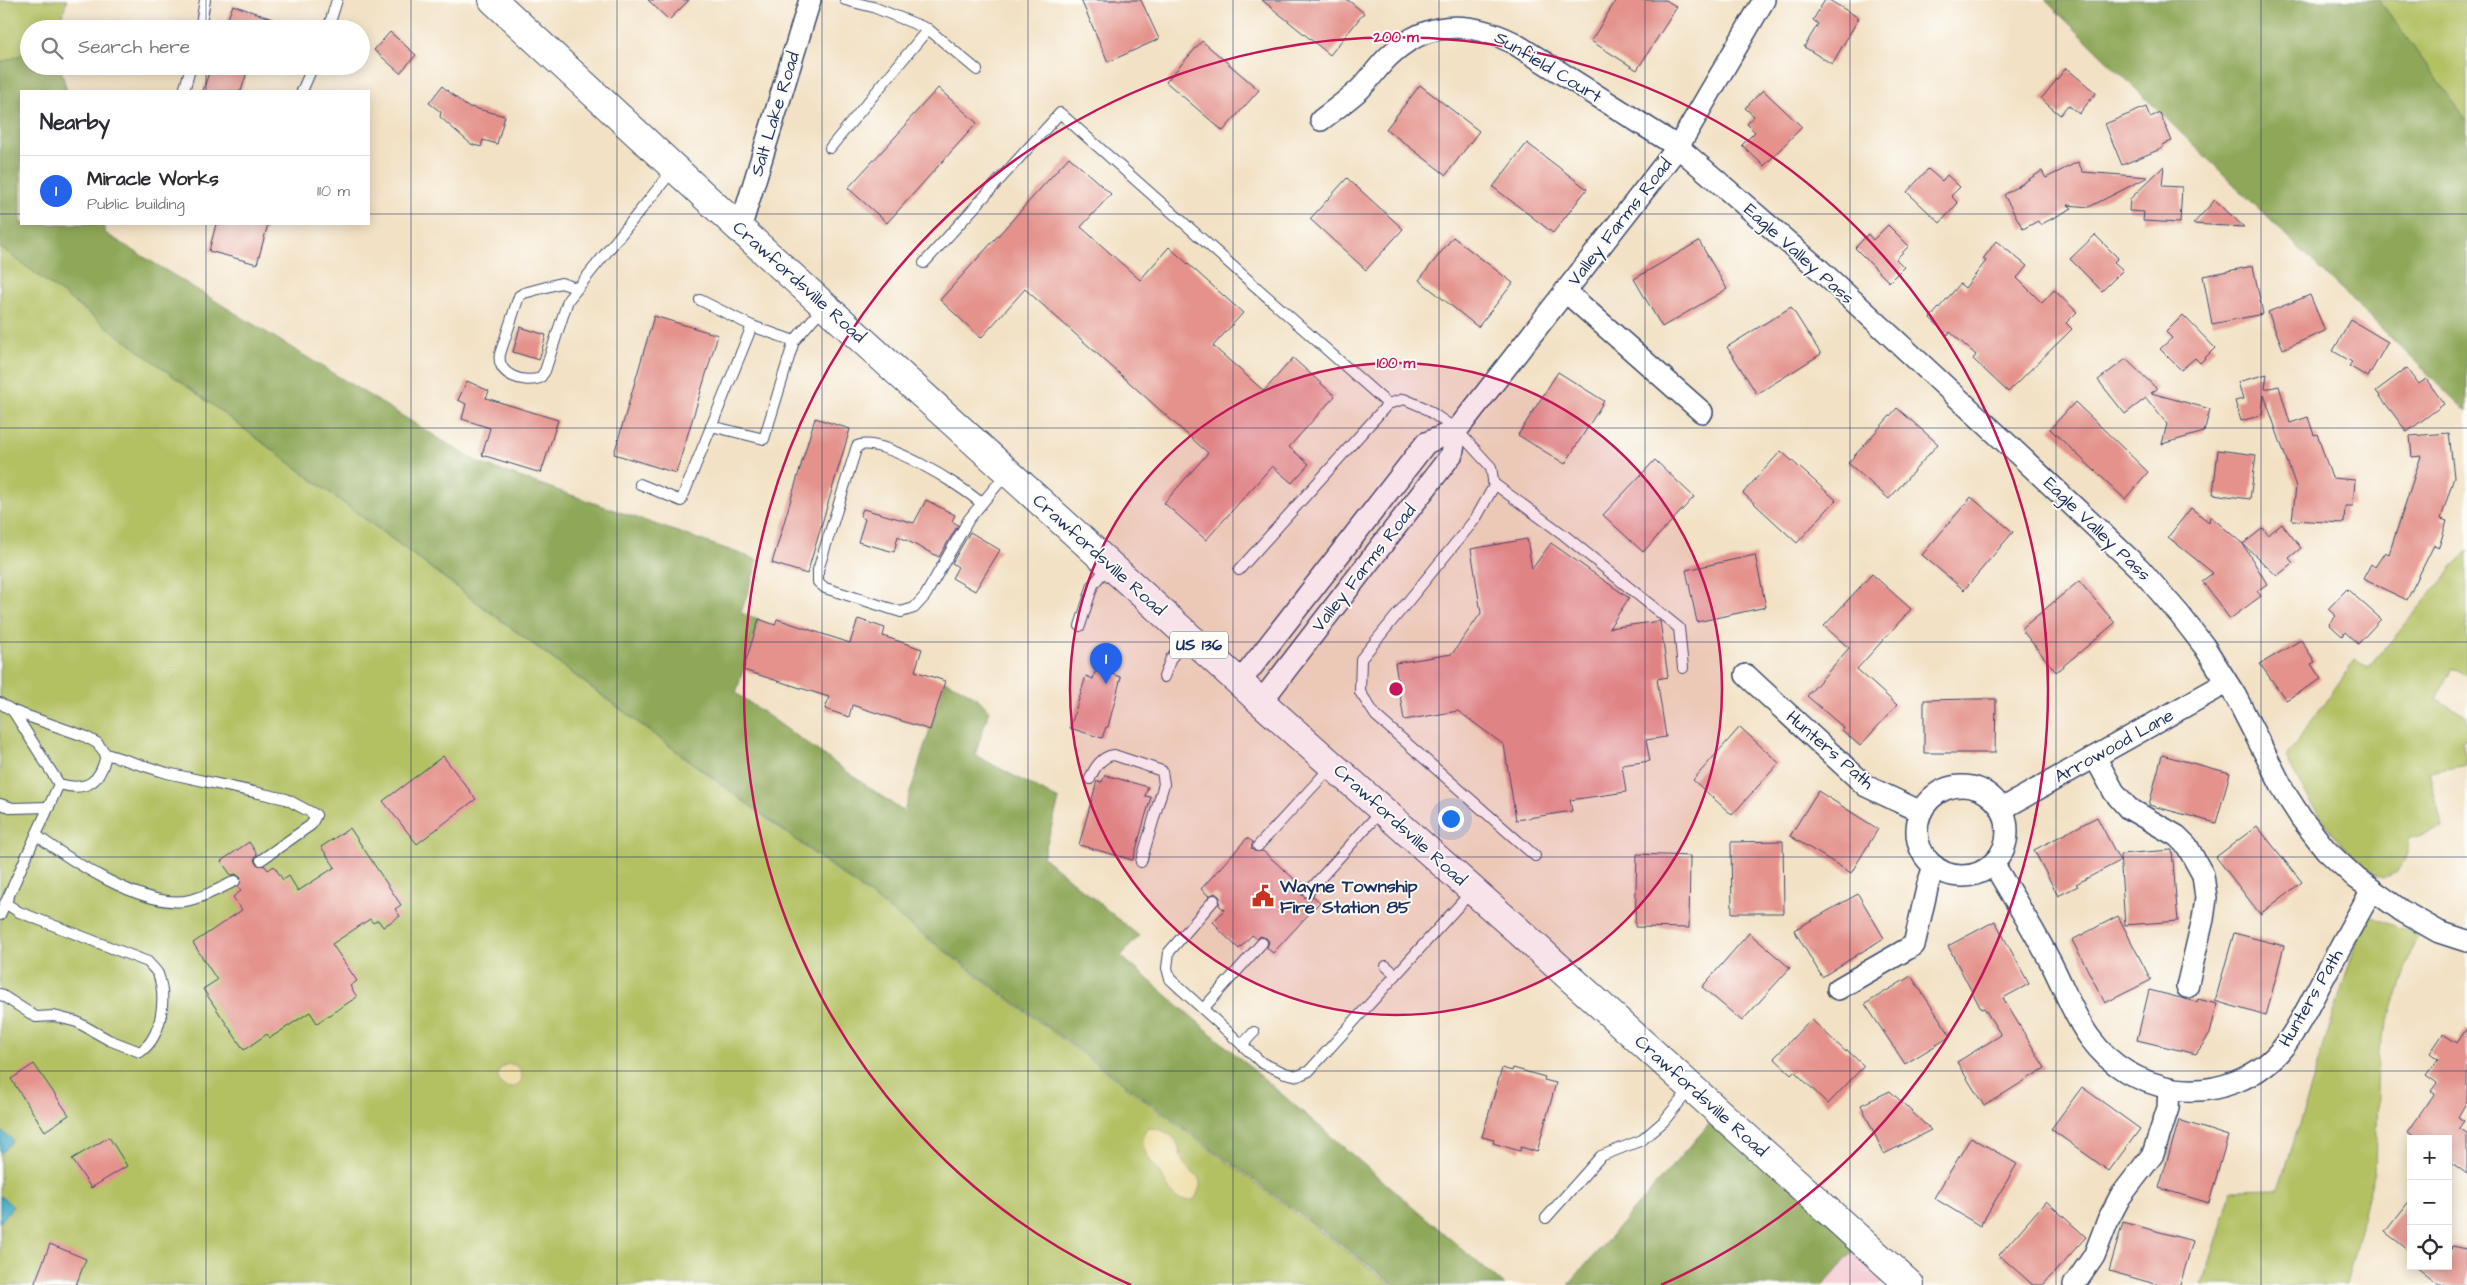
<!DOCTYPE html>
<html lang="en">
<head>
<meta charset="utf-8">
<style>
  :root { --surface:#fff; --page:#f2f2f3; --text:#2b2b33; --muted:#7c7c81; --line:#e1e1e2; --accent:#2563eb }
  body { margin:0; font-family:"Architects Daughter",sans-serif; background:var(--page); color:var(--text) }
  .controls { position:absolute; right:15px; bottom:15px; display:grid; overflow:hidden; border-radius:0px; box-shadow:0 2px 12px #0003 }
  .controls button { width:45px; height:45px; display:grid; place-items:center; padding:0; border:0; border-bottom:1px solid var(--line); background:var(--surface); color:var(--text); font:25px sans-serif }
  .you { position:absolute; left:1450px; top:818px; width:18px; height:18px; margin:-12px; border:4px solid #fff; border-radius:50%; background:#1a73e8; box-shadow:0 0 0 8px #1a73e833 }
  .badge { display:grid; place-items:center; width:32px; height:32px; border-radius:50%; background:var(--accent); color:#fff; font-size:16px; font-weight:700 }
  .pin { position:absolute; translate:-50% -41px; filter:drop-shadow(0 1px 2px #0008) }
  .pin::after { content:''; position:absolute; top:26px; width:18px; height:15px; background:inherit; clip-path:polygon(0 0,100% 0,50% 100%) }
  .list { margin:0; padding:0; list-style:none }
  h2 { display:flex; justify-content:space-between; align-items:center; height:65px; margin:0; padding:0 20px; font-size:21px }
  h2 small { font-size:16px; font-weight:400; color:var(--muted) }
  .list li { display:grid; grid-template-columns:32px 1fr auto; gap:15px; align-items:center; box-sizing:border-box; height:70px; padding:0 20px; border-top:1px solid var(--line) }
  .list b { display:block; font-size:19px; white-space:nowrap }
  .list p { margin:0; font-size:16px; white-space:nowrap; color:var(--muted) }
  .list em { font-size:16px; font-style:normal; color:var(--muted) }
  .icon { flex:none; width:28px; height:28px; fill:none; stroke:currentColor; stroke-width:2; stroke-linecap:round; stroke-linejoin:round }
  .map { position:relative; flex:none; width:2467px; height:1285px; overflow:hidden }
  .search { position:absolute; background:var(--surface); box-shadow:0 2px 12px #0003; left:20px; top:20px; width:350px; height:55px; display:flex; align-items:center; gap:12px; box-sizing:border-box; padding:0 18px; border-radius:28px; color:var(--muted); font-size:19px }
  .panel { position:absolute; background:var(--surface); box-shadow:0 2px 12px #0003; left:20px; top:90px; width:350px; height:135px; border-radius:0px }
  .map>svg:first-child { display:block }
  .built { fill:#f6cfd7 }
  .green { fill:#b3c163; stroke:#677860 }
  .forest { fill:#8ea759; stroke:#546b5c }
  .sand { fill:#eeda9e; stroke:#84847e }
  .water { fill:#47acc6; stroke:#316e92 }
  .building { fill:#e4928b }
  .lines { fill:none; stroke-linecap:round; stroke-linejoin:round }
  .service-casing { stroke:#3b4a6d; stroke-width:12 }
  .minor-casing { stroke:#3b4a6d; stroke-width:24 }
  .primary-casing { stroke:#3b4a6d; stroke-width:30 }
  .service { stroke:#fff; stroke-width:10 }
  .minor { stroke:#fff; stroke-width:21 }
  .primary { stroke:#fff; stroke-width:28 }
  .grid { fill:none; stroke:#1b2f5e; stroke-width:1; stroke-opacity:0.55 }
  .ring { fill:none; stroke:#c2185b; stroke-width:2.5 }
  .labels { text-anchor:middle; dominant-baseline:central; stroke-width:4; stroke-linejoin:round; paint-order:stroke }
  .shield { fill:#fdfcf7; stroke:#5f6c8c; stroke-width:1 }
  .shield-label { font-size:16px; font-weight:bold; fill:#1b2f5e }
  .street-label { font-size:18px; fill:#1b2f5e; stroke:#fdfcf7 }
  .poi-label { font-size:18px; font-weight:bold; fill:#1b2f5e; stroke:#fdfcf7; text-anchor:start }
  .centre { fill:#c2185b; stroke:#fdfcf7; stroke-width:2.5 }
  .ring-label { font-size:15px; text-anchor:middle; font-weight:bold; fill:#c2185b; stroke:#fdfcf7; stroke-width:4; stroke-linejoin:round; paint-order:stroke }
</style>
</head>
<body>
<div class="map">
<svg width="2467" height="1285" viewBox="0 0 2467 1285">
  <rect width="100%" height="100%" fill="#fdfcf7"/>
  <filter id="ink" filterUnits="userSpaceOnUse"><feTurbulence type="fractalNoise" baseFrequency=".02" numOctaves="2"/><feDisplacementMap in="SourceGraphic" scale="10" xChannelSelector="R" yChannelSelector="G"/><feConvolveMatrix kernelMatrix="1 2 1 2 8 2 1 2 1" color-interpolation-filters="sRGB"/></filter>
  <filter id="wash" filterUnits="userSpaceOnUse"><feTurbulence type="fractalNoise" baseFrequency=".0096" numOctaves="4" result="noise"/><feDisplacementMap in="SourceGraphic" scale="20" xChannelSelector="R" yChannelSelector="G"/><feGaussianBlur stdDeviation="1.12" result="paint"/><feColorMatrix in="noise" values="0 0 0 0 0 0 0 0 0 0 0 0 0 0 0 0 0 1.4 0 .05"/><feComposite in="paint" operator="in"/></filter>
  <g filter="url(#wash)">
    <rect width="100%" height="100%" fill="#f2e1c4"/>
    <path class="built" d="M1858,1246L1902,1285H1824Z"/>
    <g class="green">
      <path d="M0,0H67L58,29H29V52L2,62L0,60Z"/>
      <path d="M2379,0H2467V121Z"/>
      <path d="M0,247L1392,1285H0Z"/>
      <path d="M2467,551V676L2452,668L2436,700L2467,715V739L2462,740L2467,765L2429,772L2443,828L2409,839C2408,858 2403,872 2383,878C2340,855 2307,800 2286,757L2355,660L2369,667Z"/>
      <path d="M2365,914L2417,935L2378,1051L2375,1170L2346,1285H2203L2232,1190L2279,1189Z"/>
    </g>
    <g class="forest">
      <path d="M2045,0H2379L2467,121V412Z"/>
      <path d="M29,52V66H60L67,91H21V224H103L105,233L479,463L758,560L741,613L759,619L736,693L904,812L945,681C962,689 978,695 989,711L975,755L1059,800L1043,857L1139,936L1121,956L1504,1285H1395L0,247V60L2,62Z"/>
      <path d="M1717,1115L1858,1246L1824,1285H1568Z"/>
    </g>
    <g class="sand">
      <circle cx="510" cy="1076" r="12"/>
      <path d="M1148,1128C1160,1128 1173,1133 1178,1145C1181,1151 1180,1158 1184,1164C1195,1178 1208,1176 1194,1200C1189,1200 1183,1201 1178,1199C1170,1194 1166,1184 1162,1176C1152,1161 1135,1147 1148,1128Z"/>
    </g>
    <g class="water">
      <path d="M0,1130L13,1140L2,1153L0,1151Z"/>
      <path d="M0,1196L13,1206L0,1223Z"/>
    </g>
    <g id="blocks">
      <g class="building">
        <path d="M648,0H689L669,20Z"/>
        <path d="M1081,0H1141L1159,39L1108,62Z"/>
        <path d="M1262,0H1348L1364,13L1330,55Z"/>
        <path d="M1616,0H1666L1677,7L1637,70L1591,41Z"/>
        <path d="M1825,0H1829L1859,18L1832,64L1804,47L1818,24L1813,20Z"/>
        <path d="M233,5L292,26V29H224Z"/>
        <path d="M390,32L416,55L400,73L374,50Z"/>
        <path d="M1202,41L1259,90L1223,131L1166,82Z"/>
        <path d="M211,66H249L241,91H203Z"/>
        <path d="M2066,68L2096,93L2079,114L2068,105L2060,115L2041,99Z"/>
        <path d="M1420,85L1479,131L1446,175L1386,129Z"/>
        <path d="M442,86L466,106L505,116L497,144L483,140L481,147L471,144L440,117L441,112L429,103Z"/>
        <path d="M938,88L977,123L887,223L848,188L907,124L906,123Z"/>
        <path d="M1763,90L1802,127L1764,166L1742,145L1755,132L1747,124L1754,116L1745,108Z"/>
        <path d="M2146,107L2150,117L2160,113L2172,141L2162,145L2163,148L2122,165L2105,124Z"/>
        <path d="M1527,143L1587,189L1553,233L1493,187Z"/>
        <path d="M1069,157L1111,194L1081,227L1140,280L1169,247L1243,313L1213,346L1264,391L1293,358L1335,396L1289,447L1309,464L1292,483L1272,466L1206,540L1164,503L1208,453L1025,289L981,338L940,300Z"/>
        <path d="M2078,162L2083,172L2148,177L2089,207L2068,205L2072,208L2040,225L2038,221L2023,229L2004,195L2042,171L2046,178Z"/>
        <path d="M2164,166L2162,186L2182,187L2180,223L2143,221L2144,212L2129,211L2130,199Z"/>
        <path d="M1928,169L1942,181L1947,175L1960,187L1951,196L1958,203L1940,223L1907,192Z"/>
        <path d="M1347,178L1403,229L1366,270L1310,219Z"/>
        <path d="M2215,200L2244,227L2193,224Z"/>
        <path d="M216,224H268L257,264L209,251Z"/>
        <path d="M1888,225L1909,246L1896,259L1904,267L1889,282L1855,248L1868,234L1873,240Z"/>
        <path d="M2095,235L2118,258L2114,262L2123,270L2102,291L2070,259Z"/>
        <path d="M1453,237L1513,283L1478,327L1419,280Z"/>
        <path d="M1699,241L1727,289L1662,327L1634,279Z"/>
        <path d="M1996,241L2027,266L2017,278L2042,303L2054,290L2077,312L2066,323L2072,329L2008,392L1973,359L1976,355L1950,332L1948,335L1930,318L1960,284L1965,288L1986,261L1983,259Z"/>
        <path d="M2253,266L2263,314L2212,324L2203,276Z"/>
        <path d="M2310,295L2325,331L2283,349L2268,312Z"/>
        <path d="M1791,307L1821,354L1757,394L1727,347Z"/>
        <path d="M2183,315L2215,348L2200,363L2195,358L2181,370L2160,349L2172,338L2166,332Z"/>
        <path d="M654,316L718,335L676,473L614,454Z"/>
        <path d="M2351,320L2388,342L2368,377L2349,366L2352,362L2333,351Z"/>
        <path d="M520,327L546,335L539,360L513,352Z"/>
        <path d="M2126,359L2157,389L2151,393L2210,409L2204,432L2162,444L2167,424L2146,398L2125,414L2098,380Z"/>
        <path d="M2407,368L2419,384L2426,379L2444,404L2407,432L2376,391Z"/>
        <path d="M1558,372L1604,401L1565,464L1518,435Z"/>
        <path d="M2267,374L2265,389L2279,386L2290,423L2308,417L2314,435L2317,434L2332,478L2355,480L2353,506H2345L2344,523L2292,520L2296,487L2264,395L2262,415L2241,421L2235,401L2243,399L2238,382Z"/>
        <path d="M467,381L489,391L486,398L558,420L541,473L482,455L490,428L462,419L466,404L458,400Z"/>
        <path d="M2075,402L2148,472L2125,499L2050,429Z"/>
        <path d="M1897,408L1938,444L1889,499L1848,463Z"/>
        <path d="M815,418L850,429L807,574L772,563Z"/>
        <path d="M2449,433L2454,477L2441,519L2447,521L2439,547L2434,545L2407,600L2363,579L2371,564L2375,567L2385,552L2389,554L2421,456L2412,457L2410,436Z"/>
        <path d="M2218,450L2256,455L2250,499L2213,494Z"/>
        <path d="M1781,451L1836,500L1797,543L1743,493Z"/>
        <path d="M1655,460L1694,497L1643,552L1603,515Z"/>
        <path d="M1971,497L2013,532L1964,590L1922,555Z"/>
        <path d="M926,500L955,515L952,521L958,525L939,557L898,536L894,552L858,542L865,519L860,516L863,509L914,523Z"/>
        <path d="M2191,508L2209,522L2210,516L2243,544L2263,528L2268,535L2282,524L2301,548L2289,558L2293,563L2277,576L2243,544L2267,584L2257,591L2261,596L2230,619L2202,581L2213,573L2168,537Z"/>
        <path d="M970,532L1000,550L975,591L952,578L958,567L952,563Z"/>
        <path d="M1527,539L1532,569L1551,543L1629,598L1609,628L1660,621L1668,677L1657,679L1666,737L1646,740L1650,761L1622,765L1626,792L1570,800L1572,811L1516,820L1504,745L1458,711L1404,720L1395,663L1452,654L1481,613L1471,549Z"/>
        <path d="M1755,555L1766,607L1697,622L1686,570Z"/>
        <path d="M1872,574L1911,609L1857,669L1897,705L1860,746L1842,730L1844,728L1807,696L1849,648L1824,626Z"/>
        <path d="M2079,581L2115,623L2056,672L2021,629Z"/>
        <path d="M2347,589L2381,619L2358,644L2345,632L2342,636L2329,624L2336,616L2328,609Z"/>
        <path d="M759,619L775,625L777,619L850,643L858,619L885,628L883,636L922,649L915,671L945,681L930,730L852,705L849,717L825,709L829,697L743,670Z"/>
        <path d="M2301,640L2315,662L2311,664L2321,679L2286,700L2260,664Z"/>
        <path d="M1096,669L1121,677L1108,727H1106L1102,738L1070,728L1086,676L1093,679Z"/>
        <path d="M1974,699H1996L1995,753H1924V700Z"/>
        <path d="M1740,727L1779,763L1732,815L1693,780Z"/>
        <path d="M2162,755L2230,773L2216,823L2149,805Z"/>
        <path d="M443,756L476,799L417,844L383,801Z"/>
        <path d="M1105,775L1148,787L1145,796L1151,797L1133,860L1079,845L1097,781L1102,782Z"/>
        <path d="M1818,791L1878,829L1851,873L1790,836Z"/>
        <path d="M2097,817L2120,861L2076,884L2078,886L2058,896L2034,850Z"/>
        <path d="M2257,826L2302,882L2260,914L2216,857Z"/>
        <path d="M350,828L401,905L395,909L400,916L383,927L378,920L373,923L370,919L332,944L357,981L350,986L357,997L317,1023L310,1012L270,1038L267,1034L244,1050L203,989L217,980L193,943L242,910L233,897L241,891L238,887L241,878L236,874L231,875L221,861L249,842L257,854L254,860L256,864L265,866L268,870L274,866L283,880L289,876L298,891L335,867L321,847Z"/>
        <path d="M1247,838L1253,842L1251,848L1254,851H1263L1303,887L1301,894L1304,897L1310,899L1313,896L1320,902L1273,953L1267,948L1269,941L1266,938L1260,936L1257,939L1252,935L1239,949L1217,928L1218,927L1213,922L1224,910L1219,905L1220,897L1215,893L1209,896L1201,889Z"/>
        <path d="M1783,841L1784,913H1732L1731,842Z"/>
        <path d="M2172,850L2178,921L2125,925L2120,854Z"/>
        <path d="M1637,854L1690,856L1689,928L1635,927Z"/>
        <path d="M1858,894L1884,938L1822,977L1794,930Z"/>
        <path d="M2118,916L2151,980L2105,1003L2072,940Z"/>
        <path d="M1995,921L2029,984L2003,998L2045,1068L1984,1106L1957,1062L2001,1035L1984,1008L1981,1009L1948,946Z"/>
        <path d="M1749,933L1790,968L1742,1021L1702,987Z"/>
        <path d="M2234,933L2284,946L2266,1016L2215,1001Z"/>
        <path d="M1911,976L1951,1036L1905,1064L1865,1004Z"/>
        <path d="M2149,990L2197,1002L2198,999L2217,1004L2210,1034L2196,1054L2137,1040Z"/>
        <path d="M1811,1019L1846,1052L1847,1050L1864,1066L1828,1104L1794,1071L1791,1074L1774,1058Z"/>
        <path d="M2467,1028V1101L2458,1117L2464,1121L2459,1128L2467,1133V1174L2448,1160V1139H2418L2408,1132L2435,1093L2431,1091L2437,1083L2426,1075L2438,1059L2430,1053L2443,1034L2457,1043Z"/>
        <path d="M34,1064L69,1115L45,1131L11,1079Z"/>
        <path d="M1502,1068L1512,1071L1513,1068L1545,1077L1544,1080L1556,1083L1537,1152L1521,1147L1520,1151L1493,1143L1494,1140L1482,1137Z"/>
        <path d="M2082,1087L2140,1129L2109,1171L2051,1129Z"/>
        <path d="M1890,1091L1931,1130L1884,1154L1861,1105Z"/>
        <path d="M2179,1120L2228,1136L2209,1203L2159,1188Z"/>
        <path d="M109,1137L127,1166L91,1188L72,1159Z"/>
        <path d="M1971,1137L2017,1164L1980,1226L1934,1198Z"/>
        <path d="M2411,1199V1252L2385,1232Z"/>
        <path d="M2046,1201L2086,1237L2043,1285H2033L1999,1255Z"/>
        <path d="M2123,1222L2193,1241L2180,1285H2159L2109,1271Z"/>
        <path d="M50,1244L86,1259L76,1285H34Z"/>
        <path d="M2452,1246L2467,1249V1285H2439L2415,1266H2448Z"/>
      </g>
    </g>
  </g>
  <g filter="url(#ink)">
    <use href="#blocks" fill-opacity="0" stroke="#3b4a6d" stroke-width="1"/>
    <g class="lines">
      <g class="service-casing">
        <g id="service">
          <path d="M845,0L873,7L928,29L977,70"/>
          <path d="M200,29L205,0"/>
          <path d="M328,29L337,0"/>
          <path d="M184,91L191,66"/>
          <path d="M302,91L313,66"/>
          <path d="M830,148L928,29"/>
          <path d="M924,263L1060,113L1388,404"/>
          <path d="M576,288L561,283L524,293L519,296L500,354C496,375 524,384 540,378L545,371L568,300L673,170"/>
          <path d="M700,300L752,326"/>
          <path d="M711,426L764,439L794,341L824,306"/>
          <path d="M1493,483L1564,535L1679,628L1683,668"/>
          <path d="M640,484L681,501L752,326L794,341"/>
          <path d="M981,503C962,486 881,435 857,446L818,570V582L825,588L901,612L914,608L925,596L969,519L1007,473"/>
          <path d="M1239,570L1388,404L1404,399L1423,407L1457,430L1491,467L1494,486L1476,518L1361,659L1360,692L1376,716L1535,856"/>
          <path d="M1080,626L1093,585L1109,565"/>
          <path d="M1164,677L1171,658L1188,638"/>
          <path d="M0,703L13,711L59,784C87,792 101,782 106,754"/>
          <path d="M13,711L84,736L97,743L106,754L167,773L286,799L316,815L311,825L261,860"/>
          <path d="M1090,779C1094,768 1102,756 1114,755L1162,771L1164,784L1141,862"/>
          <path d="M0,804L13,808L49,807"/>
          <path d="M36,835C70,860 141,907 185,901C202,898 219,889 235,881"/>
          <path d="M1258,846L1332,766"/>
          <path d="M1308,892L1381,811"/>
          <path d="M1214,900L1169,952L1167,968L1170,979L1262,1063L1285,1073L1298,1076L1309,1071L1472,891"/>
          <path d="M0,915L59,784"/>
          <path d="M1386,966L1396,975"/>
          <path d="M0,994L36,1017L54,1016L77,1022L109,1040L140,1052C162,1037 167,998 158,974C156,970 151,966 148,962L19,912L5,903"/>
          <path d="M1203,1009L1262,943"/>
          <path d="M1242,1045L1254,1032"/>
          <path d="M1546,1218L1601,1156L1642,1140L1663,1122L1691,1088"/>
        </g>
      </g>
      <g class="minor-casing">
        <g id="minor">
          <path d="M1321,120C1334,110 1348,100 1360,89C1370,79 1378,67 1388,57C1425,21 1467,20 1512,42L1678,147L1820,270L2002,439L2140,569L2180,615L2204,646L2235,695L2285,793L2301,818L2326,850L2356,878L2402,911L2439,932L2467,941"/>
          <path d="M740,229L810,0"/>
          <path d="M1565,291L1702,412"/>
          <path d="M1746,675L1866,786L1921,812"/>
          <path d="M1240,682L1426,443L1457,430"/>
          <path d="M1261,702L1452,454L1457,430L1678,147L1764,0"/>
          <path d="M2095,757L2114,792L2128,808L2177,836L2187,846L2203,875L2206,898L2203,919L2187,987"/>
          <circle cx="1962" cy="831" r="45"/>
          <path d="M2002,809L2226,683"/>
          <path d="M1993,863C2013,897 2034,930 2052,965C2064,988 2074,1017 2090,1038C2111,1067 2140,1083 2175,1089C2216,1095 2260,1078 2285,1045C2300,1025 2311,1001 2323,979C2339,949 2355,920 2372,890"/>
          <path d="M1838,989L1914,945L1928,884L1934,866"/>
          <path d="M2074,1285L2094,1256L2108,1220L2120,1197L2153,1154L2168,1108L2169,1088"/>
        </g>
      </g>
      <g class="primary-casing">
        <path id="primary" d="M493,0L740,229L1261,702L1513,926L1910,1285"/>
      </g>
      <use href="#service" class="service"/>
      <use href="#minor" class="minor"/>
      <use href="#primary" class="primary"/>
    </g>
  </g>
  <path class="grid" d="M206,0V29M411,0V1285M617,0V1285M822,0V1285M1028,0V1285M1233,0V1285M1439,0V1285M1645,0V1285M1850,0V1285M2056,0V1285M2261,0V1285M206,66V91M0,214H21M369,214H2467M206,224V1285M0,428H2467M0,642H2467M0,857H2467M0,1071H2467"/>
  <circle cx="1396" cy="689" r="326" fill="#c2185b" fill-opacity=".12"/>
  <g class="ring">
    <circle cx="1396" cy="689" r="326"/>
    <path d="M1131 1285A652 652 0 1 1 1661 1285"/>
  </g>
  <defs>
    <g id="civic-bare" transform="scale(1.725)"><path d="M-.6-6.5H3V-4.5H.6V-3L4-1V1h2V6H-6V1h2V-1L-.6-3ZM-1.2 2.5V6h2.4V2.5Z" fill="#c8321e" stroke="#fdfcf7" stroke-width="2.5" paint-order="stroke"/></g>
  </defs>
  <g fill-rule="evenodd">
    <use href="#civic-bare" x="1263" y="896"/>
  </g>
  <g class="labels">
    <rect class="shield" x="1170" y="631.5" width="58" height="27" rx="4"/>
    <g class="shield-label">
      <text x="1199" y="645">US 136</text>
    </g>
    <g class="street-label">
      <text transform="translate(1548 67) rotate(31)">Sunfield Court</text>
      <text transform="translate(775 114) rotate(-73)">Salt Lake Road</text>
      <text transform="translate(1620 222) rotate(-52)">Valley Farms Road</text>
      <text transform="translate(1799 254) rotate(42)">Eagle Valley Pass</text>
      <text transform="translate(799 282) rotate(42)">Crawfordsville Road</text>
      <text transform="translate(2097 529) rotate(44)">Eagle Valley Pass</text>
      <text transform="translate(1099 555) rotate(42)">Crawfordsville Road</text>
      <text transform="translate(1364 568) rotate(-52)">Valley Farms Road</text>
      <text transform="translate(2114 746) rotate(-29)">Arrowood Lane</text>
      <text transform="translate(1830 750) rotate(41)">Hunters Path</text>
      <text transform="translate(1400 825) rotate(42)">Crawfordsville Road</text>
      <text transform="translate(2311 998) rotate(-60)">Hunters Path</text>
      <text transform="translate(1701 1096) rotate(42)">Crawfordsville Road</text>
    </g>
    <g class="poi-label">
      <text x="1280" y="886">Wayne Township<tspan x="1280" dy="21">Fire Station 85</tspan></text>
    </g>
  </g>
  <circle cx="1396" cy="689" r="8" class="centre"/>
  <g class="ring-label">
    <text x="1396" y="42">200 m</text>
    <text x="1396" y="368">100 m</text>
  </g>
</svg>
<div class="controls">
<button>+</button>
<button>−</button>
<button><svg class="icon" aria-label="locate" viewBox="0 0 24 24"><circle cx="12" cy="12" r="6"/><path d="M12 2v4M12 18v4M2 12h4M18 12h4"/></svg></button>
</div>
<div class="you"></div>
<div class="pin badge" style="left:1106px;top:684px">1</div>
<div class="search"><svg class="icon" aria-label="search" viewBox="0 0 24 24"><circle cx="10" cy="10" r="6"/><path d="M15 15l6 6"/></svg>Search here</div>
<section class="panel">
<h2>Nearby<small></small></h2>
<ul class="list">
<li><span class="badge">1</span><div><b>Miracle Works</b><p>Public building</p></div><em>110 m</em></li>
</ul>
</section>
</div>
</body>
</html>
